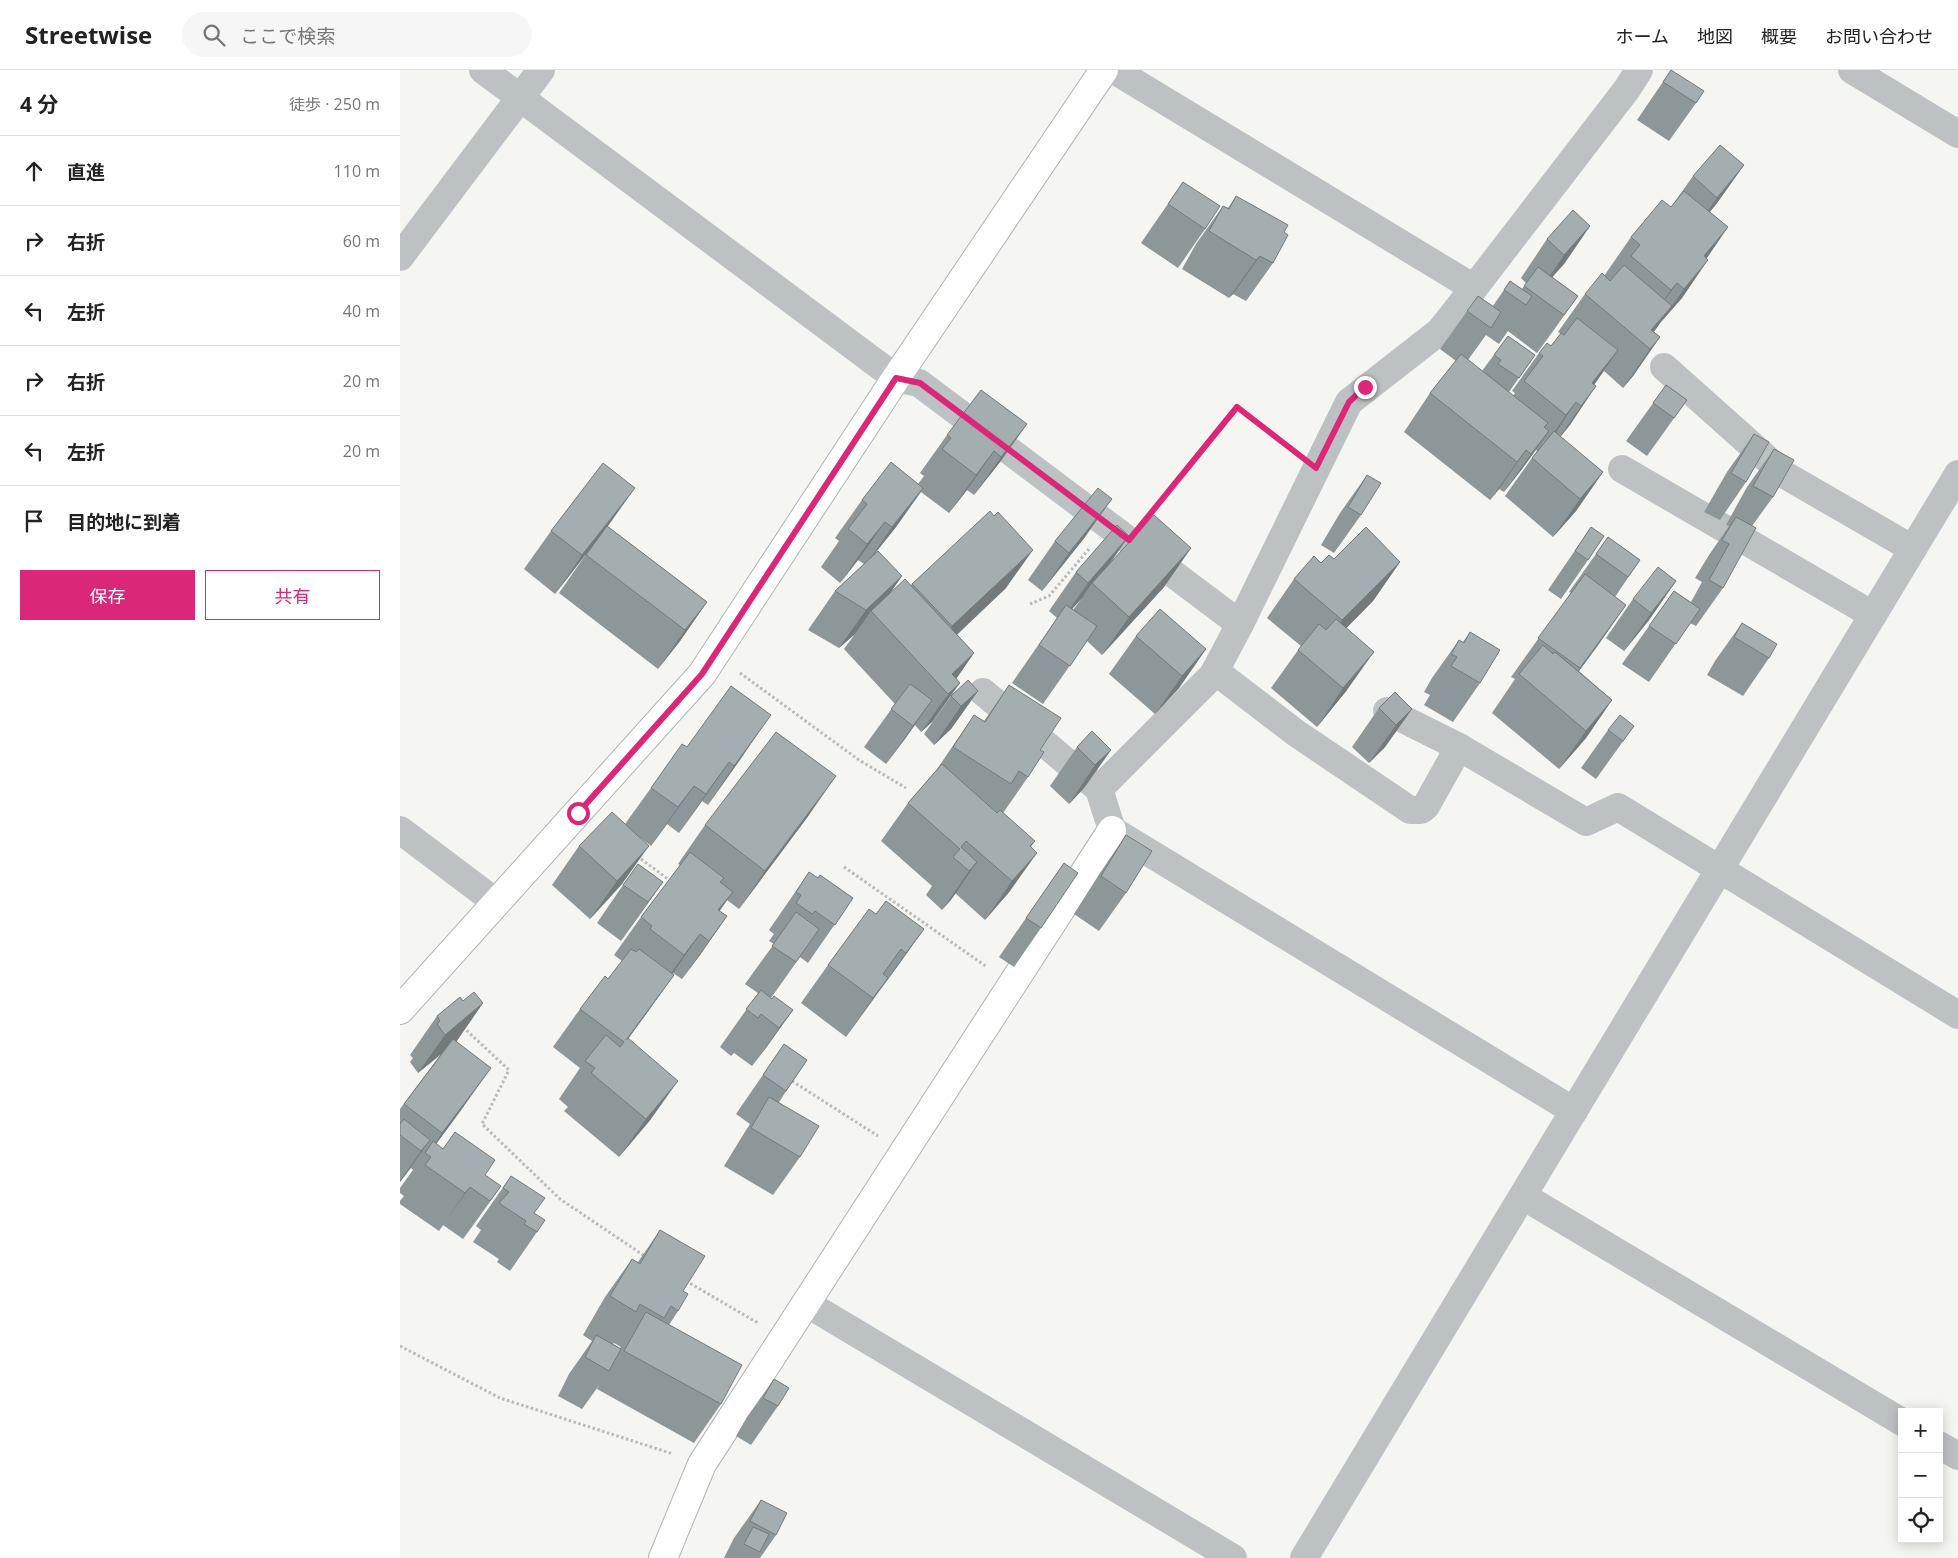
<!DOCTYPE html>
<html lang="ja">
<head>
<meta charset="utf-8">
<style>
  :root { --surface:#fff; --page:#f6f6f6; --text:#222; --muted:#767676; --line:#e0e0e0; --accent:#db2777 }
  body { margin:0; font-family:"Open Sans","Noto Sans JP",sans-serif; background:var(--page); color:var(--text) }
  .controls { position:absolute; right:15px; bottom:15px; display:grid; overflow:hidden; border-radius:0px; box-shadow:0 2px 12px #0003 }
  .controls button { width:45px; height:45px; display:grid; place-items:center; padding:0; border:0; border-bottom:1px solid var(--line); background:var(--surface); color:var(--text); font:25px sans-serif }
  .stop { position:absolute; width:15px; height:15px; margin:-11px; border:4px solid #db2777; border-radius:50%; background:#fff }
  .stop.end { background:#db2777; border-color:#fff; box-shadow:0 1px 5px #0008 }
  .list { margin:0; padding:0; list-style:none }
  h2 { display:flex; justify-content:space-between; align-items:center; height:65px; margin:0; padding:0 20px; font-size:21px }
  h2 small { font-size:16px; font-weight:400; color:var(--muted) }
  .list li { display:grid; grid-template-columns:32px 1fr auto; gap:15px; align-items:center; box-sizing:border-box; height:70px; padding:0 20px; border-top:1px solid var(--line) }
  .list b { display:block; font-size:19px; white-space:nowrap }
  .list em { font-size:16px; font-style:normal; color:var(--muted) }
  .actions { display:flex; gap:10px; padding:15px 20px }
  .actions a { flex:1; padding:11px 0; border:1px solid var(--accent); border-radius:0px; text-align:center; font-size:18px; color:var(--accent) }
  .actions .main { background:var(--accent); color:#fff }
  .icon { flex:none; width:28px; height:28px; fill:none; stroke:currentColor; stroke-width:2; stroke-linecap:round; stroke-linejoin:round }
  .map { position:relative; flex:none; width:1558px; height:1488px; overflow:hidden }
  header { display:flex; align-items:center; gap:30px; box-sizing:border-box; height:70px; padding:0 25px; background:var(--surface); border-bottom:1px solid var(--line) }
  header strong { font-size:24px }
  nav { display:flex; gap:28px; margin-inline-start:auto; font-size:18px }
  .search { width:350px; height:45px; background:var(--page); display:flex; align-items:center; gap:12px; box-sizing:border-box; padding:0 18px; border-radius:28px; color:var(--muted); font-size:19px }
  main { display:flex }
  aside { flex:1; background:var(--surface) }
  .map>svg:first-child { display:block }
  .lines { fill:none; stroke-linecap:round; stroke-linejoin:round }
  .secondary-casing { stroke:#adb5b7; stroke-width:30 }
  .path { stroke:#b7bbbc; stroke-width:3; stroke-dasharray:2.5 2.5; stroke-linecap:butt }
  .street { stroke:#bcc2c4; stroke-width:28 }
  .secondary { stroke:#fff; stroke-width:28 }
  .wall { fill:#8d9698; fill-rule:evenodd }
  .shaded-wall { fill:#737a7c }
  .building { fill:#a4aeb1; stroke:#737a7c }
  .route { stroke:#db2777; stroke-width:6 }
</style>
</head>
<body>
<header>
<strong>Streetwise</strong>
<div class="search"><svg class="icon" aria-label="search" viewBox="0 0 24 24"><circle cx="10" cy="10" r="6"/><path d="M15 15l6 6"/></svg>ここで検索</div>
<nav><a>ホーム</a><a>地図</a><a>概要</a><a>お問い合わせ</a></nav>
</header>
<main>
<aside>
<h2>4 分<small>徒歩 · 250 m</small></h2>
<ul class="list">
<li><svg class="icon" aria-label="ahead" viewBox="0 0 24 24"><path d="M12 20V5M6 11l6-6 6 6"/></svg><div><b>直進</b></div><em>110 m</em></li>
<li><svg class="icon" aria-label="right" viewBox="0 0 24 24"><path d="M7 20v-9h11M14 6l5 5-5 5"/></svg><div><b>右折</b></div><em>60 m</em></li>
<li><svg class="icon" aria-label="left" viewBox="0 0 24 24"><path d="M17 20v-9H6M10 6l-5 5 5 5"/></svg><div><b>左折</b></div><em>40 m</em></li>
<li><svg class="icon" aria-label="right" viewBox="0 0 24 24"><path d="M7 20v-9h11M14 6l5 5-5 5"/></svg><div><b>右折</b></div><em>20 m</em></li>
<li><svg class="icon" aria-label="left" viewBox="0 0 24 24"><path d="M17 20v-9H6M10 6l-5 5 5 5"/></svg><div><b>左折</b></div><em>20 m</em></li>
<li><svg class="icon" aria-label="arrive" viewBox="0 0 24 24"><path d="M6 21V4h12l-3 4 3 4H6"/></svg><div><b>目的地に到着</b></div></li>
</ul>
<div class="actions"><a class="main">保存</a><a>共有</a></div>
</aside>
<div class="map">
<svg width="1558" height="1488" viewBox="0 0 1558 1488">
  <rect width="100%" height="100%" fill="#f5f5f2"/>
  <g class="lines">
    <g class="secondary-casing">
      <g id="secondary">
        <path d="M0,940L302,604L496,308L704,0"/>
        <path d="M263,1488L302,1394L712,760"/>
      </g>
    </g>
    <g class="path">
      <path d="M748,446L837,337L893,380"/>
      <path d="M630,534L649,526L689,479"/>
      <path d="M340,603L459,690L506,718"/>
      <path d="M237,786L272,812"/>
      <path d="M444,797L587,897"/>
      <path d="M63,957L109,1000L82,1054L160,1129L246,1187"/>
      <path d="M392,1011L478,1066"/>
      <path d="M286,1211L358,1253"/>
      <path d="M0,1276L100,1328L273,1384"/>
    </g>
    <g class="street">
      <path d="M83,0L496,308L519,313L840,554L949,332L1040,261L1074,218"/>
      <path d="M714,0L1074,218L1227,19L1239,0"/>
      <path d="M1452,0L1558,64"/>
      <path d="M0,187L141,0"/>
      <path d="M1264,297L1385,405L1513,479"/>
      <path d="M1222,399L1473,545"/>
      <path d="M815,601L896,663L1010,740H1021L1026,736L1059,677"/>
      <path d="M583,622L699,719L712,760L1174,1041"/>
      <path d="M987,641L1059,677L1186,752L1218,737L1558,945"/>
      <path d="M699,719L813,605L840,554"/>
      <path d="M0,760L97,833"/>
      <path d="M1123,1126L1502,1352"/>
      <path d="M406,1233L833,1488"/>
      <path d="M1539,1375L1558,1386"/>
      <path d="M904,1488L1558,404"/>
    </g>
    <use href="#secondary" class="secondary"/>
  </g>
  <g class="wall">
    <path d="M1271,0L1296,33L1269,71L1237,50Z"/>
    <path d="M1344,95L1317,133L1310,142L1328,157L1307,188L1282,228L1260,253L1254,262L1260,267L1233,306L1223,318L1204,301L1194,315L1196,316L1160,367L1203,402L1176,441L1153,467L1105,426L1137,381L1136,380L1122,399L1104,422L1099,419L1090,430L1004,362L1030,323L1056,291L1040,279L1078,226L1093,236L1110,211L1122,219L1126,213L1121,208L1147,169L1190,156L1164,194L1152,207L1178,226L1137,283L1108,261L1099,274L1086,265L1068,290L1082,301L1108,266L1135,285L1109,322L1113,326L1115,323L1112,321L1139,283L1151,276L1161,264L1158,262L1185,224L1204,206L1231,167L1271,137L1293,106Z"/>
    <path d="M783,112L805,159L778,198L741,173Z"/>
    <path d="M836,126L884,162L873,193L846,231L833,224L829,228L782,199L796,174L823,136L828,138Z"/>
    <path d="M1266,315L1287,330L1247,386L1226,371Z"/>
    <path d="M627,354L600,392L574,425L567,420L549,443L521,422L496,457L474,484L502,506L490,523L511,515L512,514L606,518L557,565L574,583L556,609L533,651L521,662L515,655L486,694L464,677L495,634L444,579L455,564L439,578L408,560L435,521L464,494L458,490L440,513L421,497L439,471L435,468L462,430L518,414L524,406L520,403L547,365Z"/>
    <path d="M1354,364L1346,412L1320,450L1304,442L1327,402Z"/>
    <path d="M1374,379L1373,427L1352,456L1323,518L1296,556L1290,553L1249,612L1222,594L1274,521L1291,532L1302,512L1295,508L1309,485L1329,456L1326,455L1347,417Z"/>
    <path d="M967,405L961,445L934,483L921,475L940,443Z"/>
    <path d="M207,456L307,532L280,571L258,599L159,523L189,480L155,524L124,499L151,461Z"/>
    <path d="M1191,457L1188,490L1161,529L1148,520Z"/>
    <path d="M729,466L711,492L791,478L764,517L702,585L687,571L643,634L612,613L657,548L649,541L676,502ZM682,528L673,540L672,539Z"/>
    <path d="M685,467L642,521L628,510L655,471Z"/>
    <path d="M1208,467L1240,490L1215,527L1226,535L1179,601L1212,630L1186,668L1159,699L1092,643L1115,609L1111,607L1171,523L1169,522Z"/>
    <path d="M934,489L1000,492L973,531L946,558L947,620L917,657L871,618L901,576L867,548L894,509L921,493Z"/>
    <path d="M1276,511L1249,550L1224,581L1206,568L1233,529Z"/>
    <path d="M1342,553L1369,588L1343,626L1307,605L1315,591Z"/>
    <path d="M1070,562L1080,613L1053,652L1024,635L1030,625L1024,622L1032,608L1059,570L1063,572Z"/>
    <path d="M736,566L806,579L779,618L755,644L709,604Z"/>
    <path d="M609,615L640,680L628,707L603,743L635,771L631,777L610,821L585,850L555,823L542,840L526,825L532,816L481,771L508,733L535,702L574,645L584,651Z"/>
    <path d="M578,621L551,659L534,675L524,664L551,626Z"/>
    <path d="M979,638L1012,639L985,677L969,693L952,677Z"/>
    <path d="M1234,656L1196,709L1181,698L1208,660Z"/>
    <path d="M287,677L344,684L308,735L302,731L279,763L267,754L251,776L239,767L222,814L190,849L152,815L179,776L225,754L251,718Z"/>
    <path d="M677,677L711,680L684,718L669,734L650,716Z"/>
    <path d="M409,745L339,839L327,830L319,841L327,846L300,885L282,909L273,903H272L274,905L228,969L251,1049L219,1087L164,1041L168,1037L159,1029L180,998L153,977L180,939L208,909L222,891L214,885L241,847L280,795L278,794L305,755Z"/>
    <path d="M726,765V823L699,861L674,844L700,803Z"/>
    <path d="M664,793L641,858L614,897L599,887Z"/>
    <path d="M409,802L417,808L420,805L453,828L408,893L400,887L371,928L393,940L352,996L334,983L331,986L320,977L358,923L345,914L374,874L369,871L374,864L369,860Z"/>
    <path d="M263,812L221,871L197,853L223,815Z"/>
    <path d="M476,844L524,859L497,897L446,967L401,933L428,895Z"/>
    <path d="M63,931L83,933L56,972L64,1036L36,1074L43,1079L85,1105L101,1116L63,1169L43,1155L39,1161L0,1134V1131L4,1126L0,1123V1118L13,1100L11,1098L0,1112V1039L41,984L18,1003L10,992L13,988L10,985L37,946Z"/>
    <path d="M384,974L407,990L379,1032L400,1087L373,1125L324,1096L343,1065L350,1054L336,1044Z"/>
    <path d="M111,1106L134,1143L137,1162L110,1201L97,1192L99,1189L73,1172L81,1160L76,1156Z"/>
    <path d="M260,1160L283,1221L278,1241L269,1255L321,1334L294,1373L197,1319L200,1314L182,1339L158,1326L169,1304L192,1271L183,1265L205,1227L232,1189L238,1192ZM214,1273L221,1277L220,1278L213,1274Z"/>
    <path d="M374,1309L378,1336L351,1375L336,1366L347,1347Z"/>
    <path d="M361,1430L376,1465L360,1488H324L334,1468Z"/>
  </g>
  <g class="shaded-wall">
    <path d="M1344,95L1317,133L1290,166L1317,128Z"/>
    <path d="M1190,156L1164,194L1138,223L1164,185Z"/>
    <path d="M1328,157L1301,196L1304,186Z"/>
    <path d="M860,186L833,224L829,228L856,190Z"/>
    <path d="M1308,190L1282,228L1260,253L1245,274L1251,260L1269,240L1284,219Z"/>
    <path d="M1277,213L1250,251L1244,258L1271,220Z"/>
    <path d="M1178,226L1151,264L1137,283Z"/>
    <path d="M1260,267L1233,306L1223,318L1250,279Z"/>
    <path d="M1218,280L1191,319L1192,313Z"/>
    <path d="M1196,316L1170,355L1154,375L1181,336Z"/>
    <path d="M1176,332L1150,371L1140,383L1166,345Z"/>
    <path d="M627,354L600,392L574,425L601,387Z"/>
    <path d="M1149,361L1122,399L1104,422L1131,384Z"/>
    <path d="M1126,380L1099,419L1090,430L1117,392Z"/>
    <path d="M594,381L567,420L549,443L576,405Z"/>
    <path d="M1203,402L1176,441L1153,467L1180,429Z"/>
    <path d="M235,418L208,456L155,524L182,485Z"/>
    <path d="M523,418L496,457L465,496L492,457Z"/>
    <path d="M712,429L685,467L642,521L669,483Z"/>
    <path d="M485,452L458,490L440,513L467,474Z"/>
    <path d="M729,466L702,504L692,513L682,528L661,551L688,513Z"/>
    <path d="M791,478L764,517L702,585L729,547Z"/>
    <path d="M633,480L606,518L525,594L552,556Z"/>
    <path d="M1000,492L973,531L916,589L942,550Z"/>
    <path d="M502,506L475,545L471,541L455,564L439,578L466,540Z"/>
    <path d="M1276,511L1249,550L1224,581L1251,543Z"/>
    <path d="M307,532L280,571L258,599L285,560Z"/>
    <path d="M1226,535L1199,574L1153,636L1180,598Z"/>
    <path d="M806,579L779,618L755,644L782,606Z"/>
    <path d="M974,582L947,620L917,657L943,618Z"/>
    <path d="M574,583L547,622L552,604Z"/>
    <path d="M560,613L533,651L521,662L548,624Z"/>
    <path d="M578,621L551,659L534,675L561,636Z"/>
    <path d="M532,630L505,669L486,694L513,656Z"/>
    <path d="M1212,630L1186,668L1159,699L1186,661Z"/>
    <path d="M1012,639L985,677L969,693L996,655Z"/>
    <path d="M371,645L344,684L308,735L334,696Z"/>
    <path d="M711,680L684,718L669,734L695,695Z"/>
    <path d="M329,692L302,731L279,763L306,724Z"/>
    <path d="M436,706L409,745L339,839L365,801Z"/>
    <path d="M294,716L267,754L251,776L278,737Z"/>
    <path d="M249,776L222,814L190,849L217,811Z"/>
    <path d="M637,783L610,821L585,850L612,811Z"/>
    <path d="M577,792L551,830L542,840L569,801Z"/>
    <path d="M263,812L236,850L221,871L248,832Z"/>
    <path d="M333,822L306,860L318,840Z"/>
    <path d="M327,846L300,885L282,909L309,871Z"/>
    <path d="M524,859L497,897L479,921L506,883Z"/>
    <path d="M300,864L273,903L257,923L284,885Z"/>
    <path d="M274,905L247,943L199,1008L226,970Z"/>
    <path d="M488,908L461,946L446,967L473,928Z"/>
    <path d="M83,933L56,972L18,1003L45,965Z"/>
    <path d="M393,940L366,978L352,996L379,958Z"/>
    <path d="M91,998L64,1036L28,1085H27L42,1063Z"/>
    <path d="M278,1011L251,1049L219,1087L246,1049Z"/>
    <path d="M30,1070L3,1108L0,1112V1111L21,1081Z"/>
    <path d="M101,1116L74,1154L63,1169L90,1131Z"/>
    <path d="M70,1117L43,1155L39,1161L65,1123Z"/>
  </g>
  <g class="building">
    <path d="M1271,0L1304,21L1296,33L1263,12Z"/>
    <path d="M1320,75L1344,95L1317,128L1293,106Z"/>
    <path d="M783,112L820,136L805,159L768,134Z"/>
    <path d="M1284,121L1328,157L1304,186L1308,190L1284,219L1277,213L1271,220L1231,186L1240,175L1231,167L1262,130L1271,137Z"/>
    <path d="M836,126L888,155L884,162L888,165L873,193L860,186L856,190L809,161L823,136L829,139Z"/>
    <path d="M1173,140L1190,156L1164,185L1147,169Z"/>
    <path d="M1224,195L1272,236L1251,260L1260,267L1250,279L1185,224L1202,203L1210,211Z"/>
    <path d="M1138,197L1178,226L1164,245L1124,216Z"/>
    <path d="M1110,211L1132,226L1126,235L1104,220Z"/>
    <path d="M1078,226L1101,242L1091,258L1067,241Z"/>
    <path d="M1177,248L1218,280L1192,313L1196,316L1181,336L1176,332L1166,345L1124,311L1143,286L1139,283L1147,273L1151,276L1161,263L1164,265Z"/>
    <path d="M1108,266L1135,285L1119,308L1098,294L1101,290L1094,285Z"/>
    <path d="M1061,284L1148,353L1144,357L1149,361L1131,384L1126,380L1117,392L1030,323Z"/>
    <path d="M1266,315L1287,330L1274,348L1253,333Z"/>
    <path d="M581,320L627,354L601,387L594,381L576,405L542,379L551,368L547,365Z"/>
    <path d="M1154,361L1203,402L1180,429L1132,388Z"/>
    <path d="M1354,364L1369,372L1346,412L1331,403Z"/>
    <path d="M1374,379L1394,390L1373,427L1353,416Z"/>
    <path d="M491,392L523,418L492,457L485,452L467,474L448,459L467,434L462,430Z"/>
    <path d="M203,393L235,418L182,485L151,461Z"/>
    <path d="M967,405L981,413L961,445L948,437Z"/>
    <path d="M698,418L712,429L669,483L655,471Z"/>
    <path d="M590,441L594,446L598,442L633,480L552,556L512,514Z"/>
    <path d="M754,445L791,478L729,547L692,513Z"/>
    <path d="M1336,447L1356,458L1323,518L1309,510L1329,474L1322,470Z"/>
    <path d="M717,455L729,466L688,513L676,502Z"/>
    <path d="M207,456L307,532L285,560L186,485Z"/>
    <path d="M966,457L1000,492L942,550L894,509L914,486L921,493L929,485L934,489Z"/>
    <path d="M1191,457L1204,466L1188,490L1175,481Z"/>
    <path d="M1208,467L1240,490L1228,507L1196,484Z"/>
    <path d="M478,481L502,506L466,540L435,521Z"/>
    <path d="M1258,497L1276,511L1251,543L1233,529Z"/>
    <path d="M1185,504L1226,535L1180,598L1138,568Z"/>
    <path d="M505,509L574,583L552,604L560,613L548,624L471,541Z"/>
    <path d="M1274,521L1300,539L1276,574L1249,556Z"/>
    <path d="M666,535L697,556L670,596L639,575Z"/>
    <path d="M760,539L806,579L782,606L736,566Z"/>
    <path d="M936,549L974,582L943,618L898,580L919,554L926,560Z"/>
    <path d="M1342,553L1377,574L1369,588L1334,567Z"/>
    <path d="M1070,562L1100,580L1080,613L1051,596L1057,587L1051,584L1059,570L1064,573Z"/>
    <path d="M1143,575L1153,584L1155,582L1212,630L1186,661L1119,604Z"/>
    <path d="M568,610L578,621L561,636L551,626Z"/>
    <path d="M510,614L532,630L513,656L491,639Z"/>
    <path d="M609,615L661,648L640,680L644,682L628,707L619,701L611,714L553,677L574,645L585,652Z"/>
    <path d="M331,616L371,645L334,696L329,692L306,724L294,716L278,737L251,718L282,674L287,677Z"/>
    <path d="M995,622L1012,639L996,655L979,638Z"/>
    <path d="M1220,645L1234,656L1223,671L1208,660Z"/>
    <path d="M692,661L711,680L695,695L677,677Z"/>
    <path d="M376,662L436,706L365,801L305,755Z"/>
    <path d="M542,694L597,743L600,740L635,771L630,776L637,783L612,811L566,771L561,777L577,792L569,801L553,787L560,779L508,733Z"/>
    <path d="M212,742L249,776L217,811L179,776Z"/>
    <path d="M726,765L752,781L726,823L701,806Z"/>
    <path d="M290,782L324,808L320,812L333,822L318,840L327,846L309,871L300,864L284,885L250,859L252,856L241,847Z"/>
    <path d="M664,793L678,803L641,858L626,848Z"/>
    <path d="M238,794L263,812L248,832L223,815Z"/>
    <path d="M409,802L418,808L420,805L453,828L435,855L415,841L412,844L396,833L401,825L396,822Z"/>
    <path d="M486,831L524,859L506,883L501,879L483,904L488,908L473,928L428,895L469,839L476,844Z"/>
    <path d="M396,842L419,859L396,892L372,876Z"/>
    <path d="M231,879L236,882L239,879L274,905L226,970L228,968L278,1011L246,1049L191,1003L195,998L185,991L206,965L220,977L224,972L180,939L205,906L208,909Z"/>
    <path d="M361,920L372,929L374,926L393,940L379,958L361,944L358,948L346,939Z"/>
    <path d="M74,922L83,933L45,965L37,954L40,951L37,946L60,927L63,931Z"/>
    <path d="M53,969L91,998L42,1063L4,1034Z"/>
    <path d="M384,974L407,990L386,1021L363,1005Z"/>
    <path d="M369,1027L419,1056L400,1087L351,1058Z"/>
    <path d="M4,1049L30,1070L21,1081L0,1065V1054Z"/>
    <path d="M55,1062L95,1090L85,1105L101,1116L90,1131L70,1117L65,1123L25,1095L31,1087L25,1083L33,1071L43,1079Z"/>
    <path d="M111,1106L145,1128L134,1143L145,1150L137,1162L124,1154L126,1151L99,1133L109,1122L103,1118Z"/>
    <path d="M260,1160L305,1186L283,1221L288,1224L278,1241L271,1236L264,1248L240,1234L236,1242L210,1226L232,1189L240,1194Z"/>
    <path d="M246,1242L342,1295L321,1334L224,1281Z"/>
    <path d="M196,1265L221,1279L209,1301L185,1287Z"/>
    <path d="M374,1309L389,1318L378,1336L363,1328Z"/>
    <path d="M361,1430L387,1443L376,1465L350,1451Z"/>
    <path d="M353,1457L369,1464L360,1482L344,1474Z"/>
  </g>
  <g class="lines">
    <path class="route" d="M178,743L302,604L496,308L520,313L729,470L837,337L916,398L949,332L965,317"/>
  </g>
</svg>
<div class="controls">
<button>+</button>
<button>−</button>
<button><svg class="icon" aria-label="locate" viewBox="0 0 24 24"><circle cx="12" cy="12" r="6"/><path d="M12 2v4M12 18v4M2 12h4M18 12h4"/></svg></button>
</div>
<div class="stop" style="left:178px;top:743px"></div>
<div class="stop end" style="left:965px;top:317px"></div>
</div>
</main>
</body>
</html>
